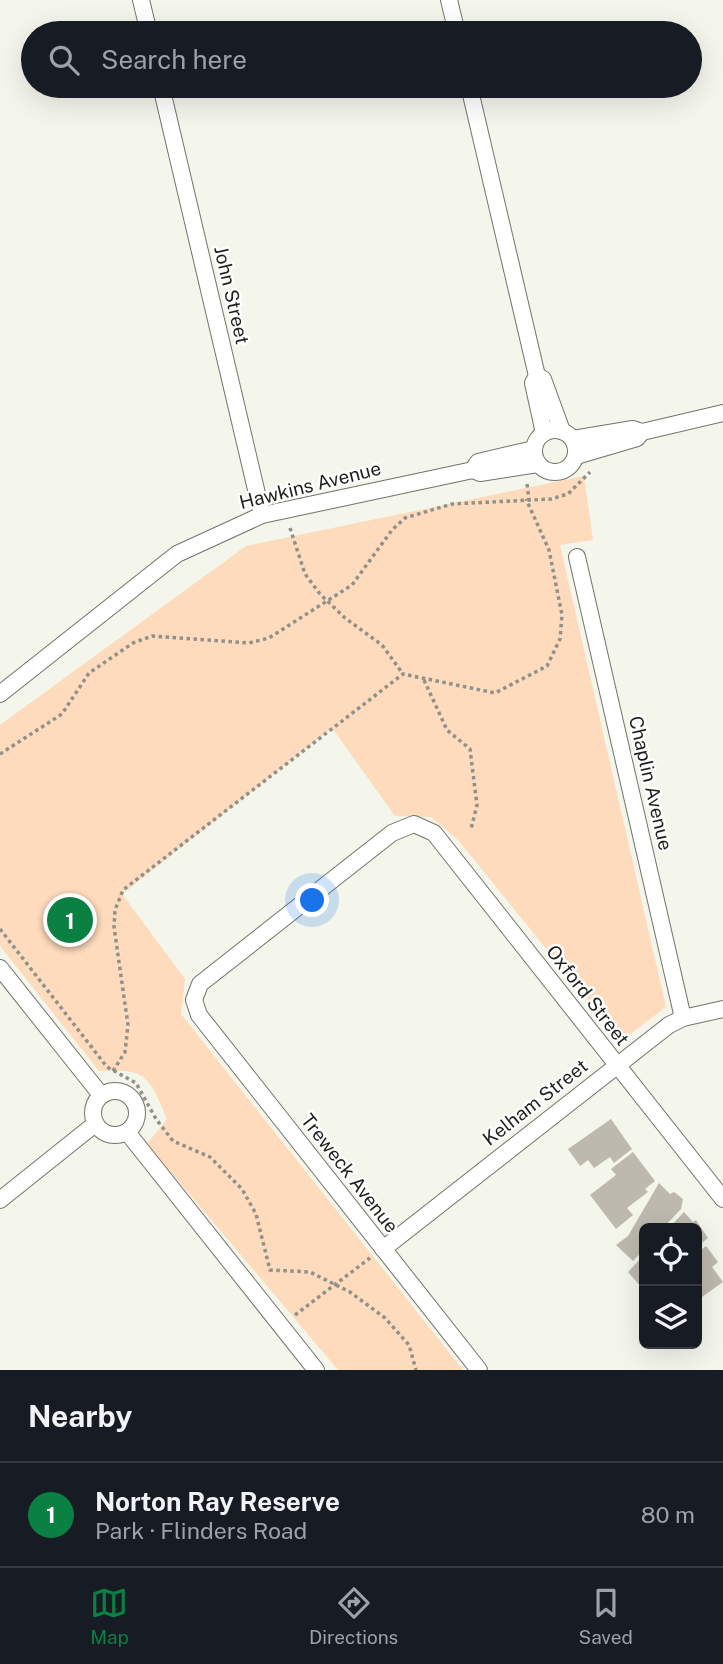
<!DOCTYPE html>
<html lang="en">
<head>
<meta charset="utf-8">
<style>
  :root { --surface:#171b24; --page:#242831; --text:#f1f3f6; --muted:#9ea1a6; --line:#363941; --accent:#0b8043 }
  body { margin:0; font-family:"Public Sans",sans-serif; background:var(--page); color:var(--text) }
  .controls { position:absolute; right:21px; bottom:21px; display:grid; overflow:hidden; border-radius:10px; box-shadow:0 7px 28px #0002 }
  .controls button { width:63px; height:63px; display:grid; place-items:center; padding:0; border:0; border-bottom:2px solid var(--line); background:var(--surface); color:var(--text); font:35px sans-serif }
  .you { position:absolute; left:313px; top:901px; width:24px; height:24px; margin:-18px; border:5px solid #fff; border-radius:50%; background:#1a73e8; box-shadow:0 0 0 10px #1a73e833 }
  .badge { display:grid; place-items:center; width:46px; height:46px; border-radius:50%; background:var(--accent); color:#fff; font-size:23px; font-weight:700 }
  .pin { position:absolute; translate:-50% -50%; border:4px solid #fff; box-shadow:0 2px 7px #0006 }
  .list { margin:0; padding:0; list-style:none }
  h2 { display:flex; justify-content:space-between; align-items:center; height:91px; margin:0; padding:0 28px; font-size:30px }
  h2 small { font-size:23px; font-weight:400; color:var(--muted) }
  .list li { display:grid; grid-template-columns:46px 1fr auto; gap:21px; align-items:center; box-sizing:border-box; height:105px; padding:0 28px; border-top:2px solid var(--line) }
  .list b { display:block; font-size:26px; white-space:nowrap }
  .list p { margin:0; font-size:23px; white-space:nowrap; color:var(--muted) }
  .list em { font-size:23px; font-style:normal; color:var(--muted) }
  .icon { flex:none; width:38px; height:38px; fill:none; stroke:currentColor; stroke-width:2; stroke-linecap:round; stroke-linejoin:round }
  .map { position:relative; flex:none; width:723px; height:1370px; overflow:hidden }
  .search { position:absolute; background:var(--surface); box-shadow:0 7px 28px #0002; left:21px; right:21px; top:21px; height:77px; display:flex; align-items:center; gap:18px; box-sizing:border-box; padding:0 24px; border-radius:38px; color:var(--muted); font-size:26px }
  .sheet { height:196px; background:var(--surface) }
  nav { display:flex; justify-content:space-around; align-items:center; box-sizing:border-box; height:98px; border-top:2px solid var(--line); background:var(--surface); font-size:19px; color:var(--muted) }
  nav a { display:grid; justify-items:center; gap:4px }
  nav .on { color:var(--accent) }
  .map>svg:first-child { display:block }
  .green { fill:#fedbbc }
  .building { fill:#bdb9af }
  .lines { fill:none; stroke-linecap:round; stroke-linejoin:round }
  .minor-casing { stroke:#72736a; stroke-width:18 }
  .path { stroke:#90918a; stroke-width:3.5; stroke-dasharray:3.5 3.5; stroke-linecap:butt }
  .minor { stroke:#fff; stroke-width:16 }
  .labels { text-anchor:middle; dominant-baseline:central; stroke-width:5; stroke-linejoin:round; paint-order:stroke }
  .street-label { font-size:19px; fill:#1f201c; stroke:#fff }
</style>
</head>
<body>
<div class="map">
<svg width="723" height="1370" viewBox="0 0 723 1370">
  <rect width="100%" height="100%" fill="#f4f5eb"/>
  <path class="green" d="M584,476L593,540L560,545L666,1007L621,1041L458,840L431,817L395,816L332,728L122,894L185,979L181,1014L463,1370H338L147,1144L167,1119C149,1077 147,1068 99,1071L0,946V725L246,546Z"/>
  <g class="building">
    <path d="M611,1119L632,1149L614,1163L610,1157L594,1168L588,1160L580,1166L568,1149Z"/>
    <path d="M633,1152L655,1181L645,1189L648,1192L627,1208L633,1215L616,1229L590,1195L616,1175L611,1169Z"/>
    <path d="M659,1183L670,1194L674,1192L683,1199L681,1209L663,1228H644V1249L633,1261L616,1245L628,1236Z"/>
    <path d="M684,1212L693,1222L696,1220L708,1238L697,1247V1228H669Z"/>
    <path d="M706,1246L718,1262L712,1267L723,1282L702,1297L697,1290V1253Z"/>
    <path d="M644,1255V1287L642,1288L628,1272Z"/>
  </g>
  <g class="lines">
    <g class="minor-casing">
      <g id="minor">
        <path d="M141,0L149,33"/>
        <path d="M449,0L457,33"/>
        <path d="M161,86L262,515"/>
        <path d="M469,86L537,376L533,383L544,433"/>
        <path d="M537,376L543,379L562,431"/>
        <circle cx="555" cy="451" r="21"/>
        <path d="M573,439L633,429L642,432L723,413"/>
        <path d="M576,456L637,438L642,432"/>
        <path d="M473,470L478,462L534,449"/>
        <path d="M577,557L683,1018"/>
        <path d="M0,694L177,554L262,515L473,470L480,473L538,464"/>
        <path d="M0,968L101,1095"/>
        <circle cx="115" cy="1113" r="22"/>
        <path d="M127,1132L316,1370"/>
        <path d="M0,1200L95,1124"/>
        <path d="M383,1249L669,1025L683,1018L723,1009"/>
        <path d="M479,1370L199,1015L194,1000L200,984L392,833L414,824L434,833L723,1199"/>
      </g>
    </g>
    <g class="path">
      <path d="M527,484L529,499"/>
      <path d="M290,528L305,574L320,594L345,618L382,645L403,674"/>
      <path d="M424,680L447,730L470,749L477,805L471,829"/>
      <path d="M0,754L62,714L89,673L133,643L152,636L249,643L269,638L352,585L392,530L405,518L452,504L551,499L568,494L590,472"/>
      <path d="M0,929L107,1067L136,1083L156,1119L173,1141L210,1157L242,1189L256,1214L270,1270L310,1272L350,1292L385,1318L409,1345L416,1370"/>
      <path d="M113,1071L125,1052L128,1025L114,927L115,910L123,890L403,674L495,693L547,666L560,639L562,615L549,550L526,499"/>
      <path d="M295,1315L370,1258"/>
    </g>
    <use href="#minor" class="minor"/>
  </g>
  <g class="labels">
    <g class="street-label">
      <text transform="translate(232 295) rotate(77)">John Street</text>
      <text transform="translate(310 485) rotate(-14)">Hawkins Avenue</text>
      <text transform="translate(651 783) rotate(77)">Chaplin Avenue</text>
      <text transform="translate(588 995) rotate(52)">Oxford Street</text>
      <text transform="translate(535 1102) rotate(-38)">Kelham Street</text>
      <text transform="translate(350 1173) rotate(52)">Treweck Avenue</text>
    </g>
  </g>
</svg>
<div class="controls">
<button><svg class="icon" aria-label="locate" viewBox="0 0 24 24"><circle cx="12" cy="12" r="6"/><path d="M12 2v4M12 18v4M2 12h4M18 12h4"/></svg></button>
<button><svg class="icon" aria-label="layers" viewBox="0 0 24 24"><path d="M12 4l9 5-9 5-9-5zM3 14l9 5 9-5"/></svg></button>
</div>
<div class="you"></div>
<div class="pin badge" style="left:70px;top:920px">1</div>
<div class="search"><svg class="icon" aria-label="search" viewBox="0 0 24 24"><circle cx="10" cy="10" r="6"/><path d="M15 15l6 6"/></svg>Search here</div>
</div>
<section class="sheet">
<h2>Nearby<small></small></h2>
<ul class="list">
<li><span class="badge">1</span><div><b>Norton Ray Reserve</b><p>Park · Flinders Road</p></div><em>80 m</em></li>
</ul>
</section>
<nav>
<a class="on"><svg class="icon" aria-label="map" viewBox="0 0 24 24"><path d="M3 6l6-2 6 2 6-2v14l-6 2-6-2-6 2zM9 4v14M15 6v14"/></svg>Map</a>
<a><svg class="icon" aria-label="directions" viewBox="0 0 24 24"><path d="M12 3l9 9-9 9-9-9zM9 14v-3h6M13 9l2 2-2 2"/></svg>Directions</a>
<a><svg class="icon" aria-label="saved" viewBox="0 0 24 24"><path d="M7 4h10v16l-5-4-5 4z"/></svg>Saved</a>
</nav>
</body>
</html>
